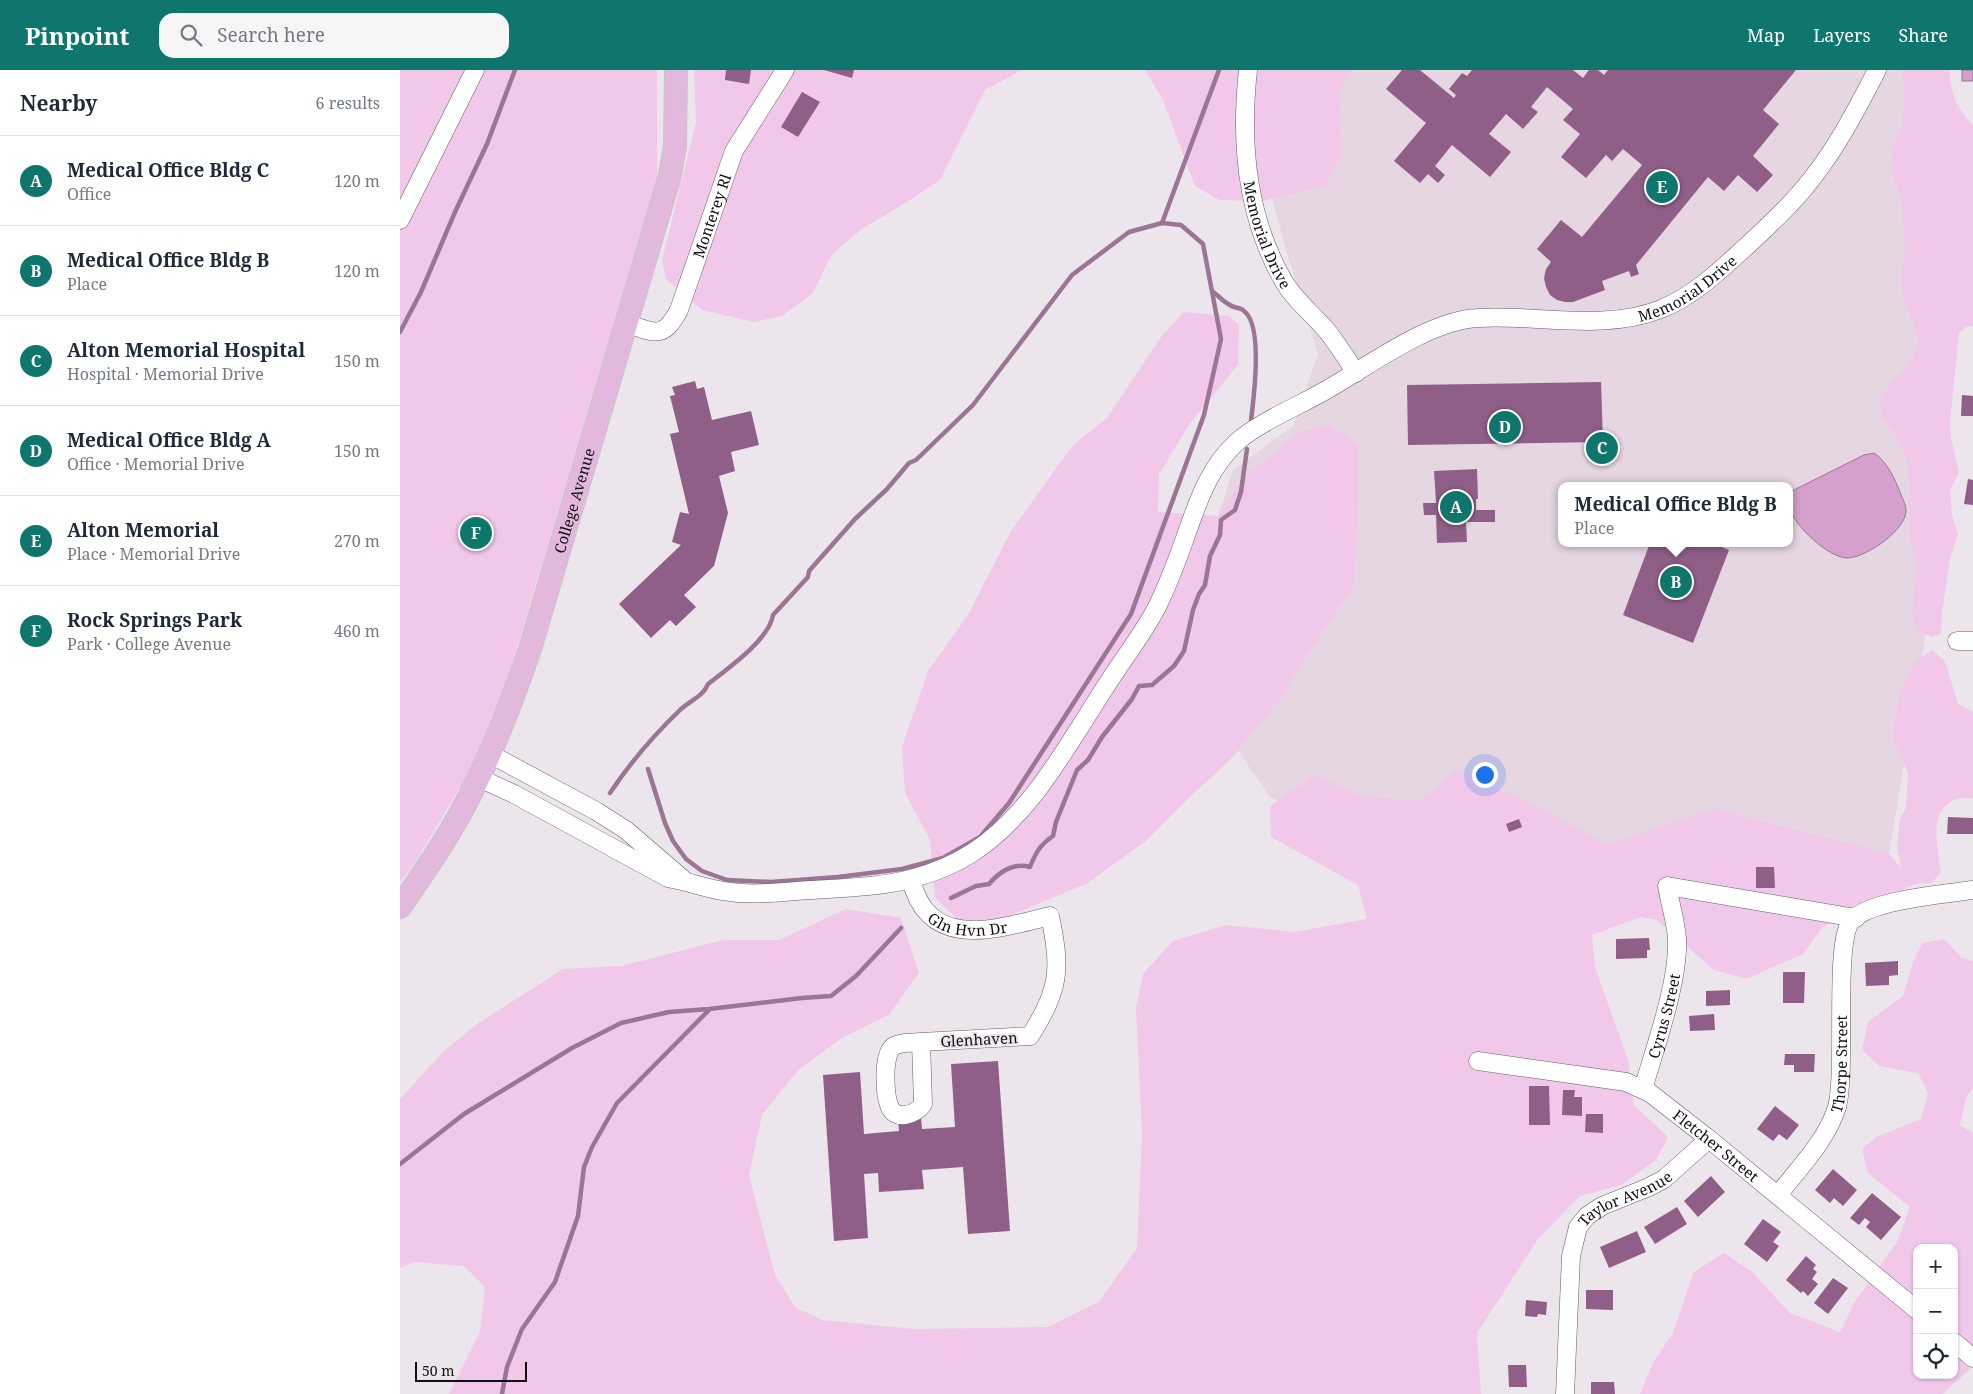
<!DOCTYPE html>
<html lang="en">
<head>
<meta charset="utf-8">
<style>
  :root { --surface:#fff; --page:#f6f6f7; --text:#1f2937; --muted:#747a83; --line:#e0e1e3; --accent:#0f766e }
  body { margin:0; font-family:"Noto Serif",serif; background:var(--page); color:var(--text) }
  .controls { position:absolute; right:15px; bottom:15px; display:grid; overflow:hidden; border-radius:10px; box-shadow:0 1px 4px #0004 }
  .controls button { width:45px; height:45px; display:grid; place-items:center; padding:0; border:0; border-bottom:1px solid var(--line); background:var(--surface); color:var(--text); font:25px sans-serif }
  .scale { position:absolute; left:15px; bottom:12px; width:112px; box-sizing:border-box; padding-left:5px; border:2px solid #120f11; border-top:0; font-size:14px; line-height:18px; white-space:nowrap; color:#120f11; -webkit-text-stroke:4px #ede5ec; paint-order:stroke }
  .you { position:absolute; left:1084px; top:704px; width:18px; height:18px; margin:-12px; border:4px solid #fff; border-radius:50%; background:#1a73e8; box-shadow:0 0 0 8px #1a73e833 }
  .badge { display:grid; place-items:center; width:32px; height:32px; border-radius:50%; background:var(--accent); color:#fff; font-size:16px; font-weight:700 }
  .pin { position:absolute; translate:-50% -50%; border:2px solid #fff; box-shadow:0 1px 5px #0006 }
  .popup { position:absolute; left:1158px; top:412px; width:235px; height:65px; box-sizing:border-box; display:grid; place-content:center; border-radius:10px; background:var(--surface); filter:drop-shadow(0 1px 4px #0005); font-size:16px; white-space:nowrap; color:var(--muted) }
  .popup b { font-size:19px; color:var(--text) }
  .popup::after { content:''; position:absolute; left:50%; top:100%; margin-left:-10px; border:10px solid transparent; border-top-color:var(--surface) }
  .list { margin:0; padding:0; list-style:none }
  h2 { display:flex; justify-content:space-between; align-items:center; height:65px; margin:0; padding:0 20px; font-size:21px }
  h2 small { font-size:16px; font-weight:400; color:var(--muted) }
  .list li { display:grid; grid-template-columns:32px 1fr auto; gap:15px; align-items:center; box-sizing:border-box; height:90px; padding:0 20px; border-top:1px solid var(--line) }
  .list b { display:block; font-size:19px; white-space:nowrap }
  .list p { margin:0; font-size:16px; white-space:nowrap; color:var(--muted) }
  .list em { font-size:16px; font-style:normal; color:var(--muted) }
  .icon { flex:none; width:28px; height:28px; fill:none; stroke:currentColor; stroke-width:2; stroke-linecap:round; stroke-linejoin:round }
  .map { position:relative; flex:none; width:1573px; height:1324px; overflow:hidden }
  header { display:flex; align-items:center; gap:30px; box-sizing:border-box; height:70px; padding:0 25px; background:var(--accent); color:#fff }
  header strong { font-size:24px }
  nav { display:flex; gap:28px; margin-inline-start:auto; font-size:18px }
  .search { width:350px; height:45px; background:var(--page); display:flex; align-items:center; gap:12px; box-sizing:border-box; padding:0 18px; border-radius:15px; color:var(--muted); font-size:19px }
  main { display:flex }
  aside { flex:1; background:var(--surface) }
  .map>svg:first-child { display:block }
  .built { fill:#e5d6e2; fill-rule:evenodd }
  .green { fill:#f1c8ea; fill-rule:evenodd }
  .water { fill:#d5a1cc; stroke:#9a7594 }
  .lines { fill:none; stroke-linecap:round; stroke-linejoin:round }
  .stream { stroke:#9a7594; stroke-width:4.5 }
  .building { fill:#8f5f88 }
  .minor-casing { stroke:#665e64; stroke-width:19 }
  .major-casing { stroke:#c6c5c6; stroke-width:24 }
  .minor { stroke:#fff; stroke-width:18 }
  .major { stroke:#e2b9dc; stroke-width:22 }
  .labels { text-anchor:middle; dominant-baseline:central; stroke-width:4; stroke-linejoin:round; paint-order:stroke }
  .street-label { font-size:15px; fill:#120f11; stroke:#ede5ec }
</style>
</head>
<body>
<header>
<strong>Pinpoint</strong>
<div class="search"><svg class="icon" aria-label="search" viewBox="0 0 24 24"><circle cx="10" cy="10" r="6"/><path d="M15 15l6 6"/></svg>Search here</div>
<nav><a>Map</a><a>Layers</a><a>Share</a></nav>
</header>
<main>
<aside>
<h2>Nearby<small>6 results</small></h2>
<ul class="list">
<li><span class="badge">A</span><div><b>Medical Office Bldg C</b><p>Office</p></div><em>120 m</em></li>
<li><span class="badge">B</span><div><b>Medical Office Bldg B</b><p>Place</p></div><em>120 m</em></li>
<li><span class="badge">C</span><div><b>Alton Memorial Hospital</b><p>Hospital · Memorial Drive</p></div><em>150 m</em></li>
<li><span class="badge">D</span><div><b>Medical Office Bldg A</b><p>Office · Memorial Drive</p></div><em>150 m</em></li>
<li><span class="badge">E</span><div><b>Alton Memorial</b><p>Place · Memorial Drive</p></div><em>270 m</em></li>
<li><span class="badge">F</span><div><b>Rock Springs Park</b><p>Park · College Avenue</p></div><em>460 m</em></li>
</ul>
</aside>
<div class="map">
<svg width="1573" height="1324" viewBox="0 0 1573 1324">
  <rect width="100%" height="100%" fill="#ede5ec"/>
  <path class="built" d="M900,0H1529L1538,492L1489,784L1315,738L1272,797L957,769L870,727L773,587L833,400L893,356L918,284L887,183L869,118ZM1162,416H1390V473H1162Z"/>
  <g class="green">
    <path d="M0,0H257V110L107,611L72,697L18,788L0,813Z"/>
    <path d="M294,0H622L585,20L540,110L507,132L462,159L432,184L413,223L382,246L354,252L302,240L266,209L262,191L296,52Z"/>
    <path d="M745,0H951L939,21L941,85L926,115L863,131L819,130L795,116L763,30Z"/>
    <path d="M1502,0H1549C1552,26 1555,36 1573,55V256L1566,257L1559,263L1550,352L1551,367L1559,403L1550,420L1552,445L1558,464L1550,489L1542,542L1541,564L1532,567L1518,561L1512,544L1517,492L1510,468L1509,414L1507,389L1493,362L1482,347L1480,328L1491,313L1510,295L1519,271L1514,254L1503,231L1501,201L1505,181L1501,126L1491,101L1492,78L1502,56L1505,23Z"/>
    <path d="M784,242L829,246L839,255L838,295L790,353L759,404L758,442L818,446L843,408L899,363L928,354L958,374V432L954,515L901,594L884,624L832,688L790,727L747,770L688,813L599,850H558L535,827L530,770L505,723L502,677L528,601L568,545L611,461L672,376L707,348L761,267Z"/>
    <path d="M1532,580L1545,591L1558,634L1573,642V728C1568,728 1562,727 1557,729C1527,738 1538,780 1541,803L1531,813L1515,814L1423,857L1403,884L1346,909L1314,900L1257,850L1241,847L1192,865L1195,897L1228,990L1234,1035L1268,1067L1256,1090L1221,1115L1180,1126L1138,1169L1077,1263L1081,1324H49L80,1261L85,1217L64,1196L14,1192L0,1198V1029L43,982L77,954L163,899L221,896L323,870H379L446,839L501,848L519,903L489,945L442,968L398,1000L362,1045L349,1105L375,1205L395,1237L422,1250L515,1259L648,1257L699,1232L737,1178L742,1063L736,938L743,904L773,871L826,855L894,862L967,849L958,815L871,767L870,736L915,705L961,726L1018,731L1057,700L1129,732L1208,775L1315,738L1489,784L1501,798L1497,775L1500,749L1506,738L1508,703L1493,668L1495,647L1501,621L1514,593Z"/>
    <path d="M1544,869L1562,888L1573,891V1017L1566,1028L1560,1055L1573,1063V1296L1543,1324H1240L1254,1291L1273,1263L1294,1202L1324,1183L1351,1201L1390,1243L1440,1262L1454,1233L1497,1172L1510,1137L1468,1103L1462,1079L1476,1067L1521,1049L1528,1023L1518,1003L1479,996L1462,980L1468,952L1503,926L1513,892L1522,873ZM1517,1178H1554V1305H1517Z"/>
  </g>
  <g class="water">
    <rect x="1562" y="0" width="11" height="11"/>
    <path d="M1474,383C1485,390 1493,405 1498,417C1500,423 1505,432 1506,439C1508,459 1467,487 1448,488C1430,489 1393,455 1390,438C1389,433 1390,427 1390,422L1464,385Z"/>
  </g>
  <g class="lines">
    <g class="stream">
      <path d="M762,153L819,0"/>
      <path d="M812,221C819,226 825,234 834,237C837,238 842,238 844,241C863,255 854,327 851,350"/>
      <path d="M0,262L21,222L55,142L87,74L115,0"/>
      <path d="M210,723C230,693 254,665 280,640C289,631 303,627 308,614C327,599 369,570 373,545L408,507L409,501L455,449L487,419L509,393L516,390L573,335L672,205L729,162L762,153L781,155L803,174L821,269L804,345L731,544L609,733L580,767L543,788L502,799L438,807L371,812L327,810L302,801L286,789L273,771L265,753L248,699"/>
      <path d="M551,828L576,816L589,814C599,802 614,792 630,797C636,782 640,775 653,766L656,752L677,700L688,690L702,667L732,629L739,616L752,615L774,596L784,581L793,540L799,524L805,515L810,486L820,465L821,450L835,440L841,422L847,379"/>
      <path d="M0,1094L64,1044L172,978L221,953L269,942L309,939L402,928L431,926L456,906L501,858"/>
      <path d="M102,1324L107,1297L122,1259L155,1212L178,1146L184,1097L192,1077L217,1033L309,940"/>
    </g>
  </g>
  <g class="building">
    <path d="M326,0H351L349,14L325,10Z"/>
    <path d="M424,0H454L452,8Z"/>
    <path d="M1002,0H1020L1054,28L1056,25L1049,19L1062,3L1067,6L1072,0H1173L1183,8L1189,0H1198L1204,5L1208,0H1396L1363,40L1379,54L1353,86L1373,105L1357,122L1338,105L1324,121L1308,107L1236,195L1239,204L1231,207L1229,201L1202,211L1205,220L1173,232H1165L1157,230L1150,225L1146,217L1144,208L1146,199L1151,192L1137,179L1161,150L1182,167L1242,95L1223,79L1212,91L1206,85L1186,108L1161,87L1180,64L1163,50L1173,39L1147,17L1131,37L1138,42L1123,59L1106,44L1089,64L1111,82L1090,107L1052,75L1035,96L1045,105L1038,113L1028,104L1020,113L994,91L1026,53L986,19Z"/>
    <path d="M402,22L420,32L398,67L381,57Z"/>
    <path d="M295,311L297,319L304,317L312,350L351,341L359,375L331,382L335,401L319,406L328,443L314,496L284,525L296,537L276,556L270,550L251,568L219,534L281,475L272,472L280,442L289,444L270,364L279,362L270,326L275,325L272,317Z"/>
    <path d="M1201,312L1203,372L1008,375L1007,315Z"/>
    <path d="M1562,325L1573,326V346H1561Z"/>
    <path d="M1077,399L1078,429H1076V440H1095V452H1066L1067,472L1037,473L1036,445H1024L1023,433H1036L1034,401Z"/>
    <path d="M1568,409L1573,410V435L1564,434Z"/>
    <path d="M1250,473H1312L1329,480L1293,573L1223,545Z"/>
    <path d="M1548,747L1573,748V764H1547Z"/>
    <path d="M1119,749L1122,757L1109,762L1106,754Z"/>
    <path d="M1356,797H1374L1375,818H1356Z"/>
    <path d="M1249,868L1250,880H1247V888L1216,889V869Z"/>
    <path d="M1498,891V905L1489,906V915L1466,916L1465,893Z"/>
    <path d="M1383,902H1405L1404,933H1383Z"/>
    <path d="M1330,920V935L1306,936V921Z"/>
    <path d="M1314,944L1315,960L1290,961L1289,946Z"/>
    <path d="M1385,984H1415L1414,1002H1394V995H1384Z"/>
    <path d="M598,991L610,1161L568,1164L563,1097L522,1100L524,1119L479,1122L478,1103L464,1104L468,1168L434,1171L423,1005L460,1002L464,1064L499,1061L497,1037L520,1035L522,1059L555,1057L551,994Z"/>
    <path d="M1129,1016H1149L1150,1055H1129Z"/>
    <path d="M1163,1020H1175L1174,1027H1182V1046L1162,1045Z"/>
    <path d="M1375,1036L1399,1055L1387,1070L1379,1064L1373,1071L1357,1059Z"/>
    <path d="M1186,1044H1203V1063L1185,1062Z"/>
    <path d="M1433,1099L1457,1120L1443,1136L1434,1128L1430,1133L1415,1120Z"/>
    <path d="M1311,1106L1325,1122L1298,1147L1284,1131Z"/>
    <path d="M1472,1123L1501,1147L1481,1170L1466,1157L1470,1152L1465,1148L1459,1155L1450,1148Z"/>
    <path d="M1277,1137L1287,1154L1255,1174L1244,1157Z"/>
    <path d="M1363,1149L1381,1162L1373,1172L1379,1176L1367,1192L1344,1174Z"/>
    <path d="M1237,1161L1246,1182L1209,1198L1200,1177Z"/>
    <path d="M1406,1186L1416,1195L1413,1199L1417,1202L1412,1209L1418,1214L1408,1226L1403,1221L1401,1223L1386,1210Z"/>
    <path d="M1433,1208L1448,1218L1428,1244L1414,1233Z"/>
    <path d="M1186,1220H1213V1240L1186,1239Z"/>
    <path d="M1126,1230L1147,1232L1146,1245L1138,1244L1137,1247L1125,1246Z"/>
    <path d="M1108,1295H1126L1127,1317H1109Z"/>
    <path d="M1191,1312H1214L1215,1324H1191Z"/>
  </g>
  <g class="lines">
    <g class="minor-casing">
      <g id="minor">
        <path id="s1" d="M848,0C840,72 847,147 883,210C894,230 914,245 928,262C938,275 947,289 956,303"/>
        <path d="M0,150L75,0"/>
        <path id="s2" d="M226,253C255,263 263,270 279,240L334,81L385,0"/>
        <path d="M1557,571H1573"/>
        <path d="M90,684L196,741L226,760L284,810"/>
        <path id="s3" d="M79,708L114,724L268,808C287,811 304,818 323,821C352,826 381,822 410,820C443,818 483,817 514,808C533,803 556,793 572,783C632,744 668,674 706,616C723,589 744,563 758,535C768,514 777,491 785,468C798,432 808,398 838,371C861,351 901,335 928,319C970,295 1030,250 1078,248C1138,244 1203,262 1261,239C1291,227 1315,205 1338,184C1360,164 1382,144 1401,122C1433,85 1455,43 1477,0"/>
        <path id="s4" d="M511,809C528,882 597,859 650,846C661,899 660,920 630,966L521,972C513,973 501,972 494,976C482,983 485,1024 489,1035C494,1052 516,1045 523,1034L521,972"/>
        <path id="s5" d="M1078,991L1226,1012L1250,1023L1309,1069L1517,1240"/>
        <path id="s6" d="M1243,1019C1255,978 1279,911 1277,869C1276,852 1270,833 1267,816L1456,848"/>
        <path id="s7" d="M1378,1125C1399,1098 1427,1070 1437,1037C1447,1000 1433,869 1452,850C1471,830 1545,824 1573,820"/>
        <path d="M1554,1272L1573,1288"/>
        <path id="s8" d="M1165,1324L1171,1186L1178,1157L1187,1146L1202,1136L1249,1117L1264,1109L1309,1069"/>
      </g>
    </g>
    <g class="major-casing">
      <g id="major">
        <path id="s9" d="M0,837C27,798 54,759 74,717C97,672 114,626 130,579L269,109L275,77L276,0"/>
      </g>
    </g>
    <use href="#minor" class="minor"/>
    <use href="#major" class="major"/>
  </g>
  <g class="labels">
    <g class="street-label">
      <text stroke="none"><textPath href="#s2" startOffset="164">Monterey Rl</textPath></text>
      <text stroke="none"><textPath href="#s1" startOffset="168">Memorial Drive</textPath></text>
      <text stroke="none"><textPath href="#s3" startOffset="1511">Memorial Drive</textPath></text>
      <text stroke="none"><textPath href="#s9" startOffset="445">College Avenue</textPath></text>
      <text stroke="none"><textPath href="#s4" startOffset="82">Gln Hvn Dr</textPath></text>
      <text stroke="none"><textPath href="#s6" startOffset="76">Cyrus Street</textPath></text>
      <text transform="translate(579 969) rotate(-3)">Glenhaven</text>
      <text stroke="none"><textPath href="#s7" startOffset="150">Thorpe Street</textPath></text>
      <text stroke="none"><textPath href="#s5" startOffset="260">Fletcher Street</textPath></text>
      <text stroke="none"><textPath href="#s8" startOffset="224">Taylor Avenue</textPath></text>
    </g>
  </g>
</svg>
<div class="controls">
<button>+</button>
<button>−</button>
<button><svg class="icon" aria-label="locate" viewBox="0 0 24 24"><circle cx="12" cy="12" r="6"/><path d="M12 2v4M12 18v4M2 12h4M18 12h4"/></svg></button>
</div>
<div class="scale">50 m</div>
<div class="you"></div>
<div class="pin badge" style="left:1056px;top:437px">A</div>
<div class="pin badge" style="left:1276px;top:512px">B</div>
<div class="popup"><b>Medical Office Bldg B</b>Place</div>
<div class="pin badge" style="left:1202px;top:378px">C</div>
<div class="pin badge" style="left:1105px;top:357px">D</div>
<div class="pin badge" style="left:1262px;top:117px">E</div>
<div class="pin badge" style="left:76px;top:463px">F</div>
</div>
</main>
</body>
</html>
